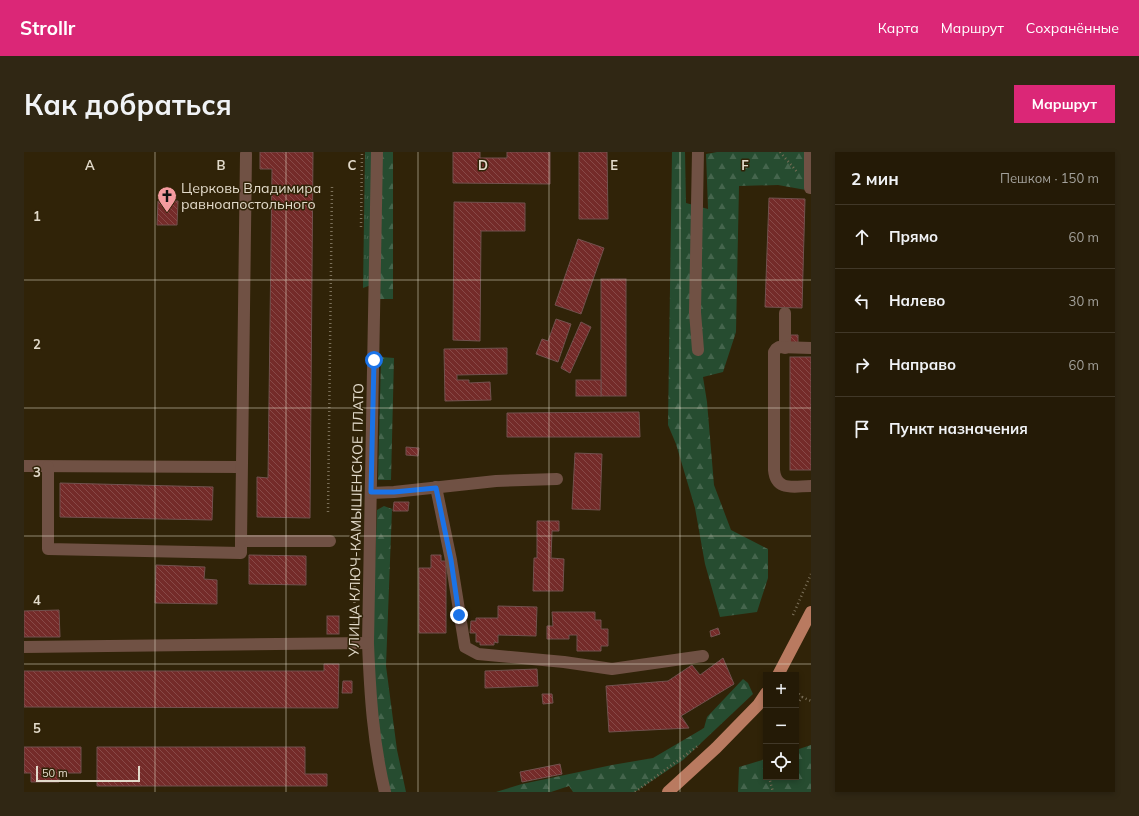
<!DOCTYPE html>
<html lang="ru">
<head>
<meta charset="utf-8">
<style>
  :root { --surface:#241a06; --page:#302714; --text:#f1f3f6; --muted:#a3a19b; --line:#413828; --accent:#db2777 }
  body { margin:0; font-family:Mulish,sans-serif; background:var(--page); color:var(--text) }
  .controls { position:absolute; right:12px; bottom:12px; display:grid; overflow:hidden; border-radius:0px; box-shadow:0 2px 6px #0003 }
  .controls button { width:36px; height:36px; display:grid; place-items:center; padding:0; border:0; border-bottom:1px solid var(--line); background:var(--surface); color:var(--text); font:20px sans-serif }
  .scale { position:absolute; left:12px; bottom:10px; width:104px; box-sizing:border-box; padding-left:4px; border:2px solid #e2daca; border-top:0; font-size:11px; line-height:14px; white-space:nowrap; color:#e2daca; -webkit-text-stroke:3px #302308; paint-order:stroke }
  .stop { position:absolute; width:12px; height:12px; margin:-9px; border:3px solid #1a73e8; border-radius:50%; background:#fff }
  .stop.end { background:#1a73e8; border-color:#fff; box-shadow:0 1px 4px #0008 }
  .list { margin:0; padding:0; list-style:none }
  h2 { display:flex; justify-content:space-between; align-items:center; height:52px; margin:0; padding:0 16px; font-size:17px }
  h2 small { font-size:13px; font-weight:400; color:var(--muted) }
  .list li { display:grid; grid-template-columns:26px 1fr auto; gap:12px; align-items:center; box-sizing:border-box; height:64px; padding:0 16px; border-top:1px solid var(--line) }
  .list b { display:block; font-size:15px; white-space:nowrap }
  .list em { font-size:13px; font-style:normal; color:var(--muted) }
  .icon { flex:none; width:22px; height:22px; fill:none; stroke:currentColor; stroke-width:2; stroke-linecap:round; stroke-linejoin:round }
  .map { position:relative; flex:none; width:787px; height:640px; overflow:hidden; border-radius:0px }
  header { display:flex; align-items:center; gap:24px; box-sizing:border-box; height:56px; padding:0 20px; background:var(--accent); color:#fff }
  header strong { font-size:19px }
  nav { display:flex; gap:22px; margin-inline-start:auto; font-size:14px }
  .intro { display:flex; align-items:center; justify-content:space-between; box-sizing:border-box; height:96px; padding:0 24px }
  h1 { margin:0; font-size:28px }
  .button { padding:10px 18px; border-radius:0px; background:var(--accent); color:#fff; font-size:14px; font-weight:700 }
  main { display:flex; gap:24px; padding:0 24px }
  aside { flex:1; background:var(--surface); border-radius:0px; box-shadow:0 2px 6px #0003 }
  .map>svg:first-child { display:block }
  .grass { fill:url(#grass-tufts) }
  .forest { fill:url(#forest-firs) }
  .building { fill:url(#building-back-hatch); stroke:#72514e }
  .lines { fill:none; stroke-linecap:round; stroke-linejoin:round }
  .path { stroke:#7a6f58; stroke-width:2.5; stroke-dasharray:1 3; stroke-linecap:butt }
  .minor { stroke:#705144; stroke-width:12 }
  .major { stroke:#b97a60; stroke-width:12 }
  .route { stroke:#1a73e8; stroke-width:5 }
  .grid { fill:none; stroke:#e2daca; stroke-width:1; stroke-opacity:0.55 }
  .labels { text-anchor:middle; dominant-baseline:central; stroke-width:3; stroke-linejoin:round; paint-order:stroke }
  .poi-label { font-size:14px; fill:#e2daca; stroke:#302308; text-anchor:start }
  .street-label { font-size:14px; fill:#e2daca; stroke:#302308 }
  .grid-label { font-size:13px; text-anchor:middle; font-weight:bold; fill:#e2daca; stroke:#302308; stroke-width:3; stroke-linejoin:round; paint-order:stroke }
</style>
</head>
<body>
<header>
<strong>Strollr</strong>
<nav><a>Карта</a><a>Маршрут</a><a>Сохранённые</a></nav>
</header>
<div class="intro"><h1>Как добраться</h1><a class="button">Маршрут</a></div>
<main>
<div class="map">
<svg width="787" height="640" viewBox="0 0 787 640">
  <defs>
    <pattern id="grass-tufts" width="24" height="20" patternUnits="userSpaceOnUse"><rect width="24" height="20" fill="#264c30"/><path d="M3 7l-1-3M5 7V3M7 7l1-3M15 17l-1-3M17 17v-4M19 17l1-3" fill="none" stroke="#45654d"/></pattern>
    <pattern id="forest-firs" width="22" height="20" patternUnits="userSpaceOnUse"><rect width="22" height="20" fill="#264c30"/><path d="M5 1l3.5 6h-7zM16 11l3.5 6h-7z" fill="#45654d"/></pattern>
    <pattern id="building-back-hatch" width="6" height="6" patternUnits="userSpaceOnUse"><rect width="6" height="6" fill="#742b29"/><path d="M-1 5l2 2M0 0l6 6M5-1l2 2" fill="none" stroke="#884947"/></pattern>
  </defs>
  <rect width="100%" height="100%" fill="#302308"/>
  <path class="grass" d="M341,0H349L347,133L339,136Z"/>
  <g class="forest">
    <path d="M357,0H369V147H355Z"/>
    <path d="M648,0H661L662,51L684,57L682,2L693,0H782V38L754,33L715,34L712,180L699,220L679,225L683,250L690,333L707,378L744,397V426L733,460L696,465L681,412L671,356L652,292L644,273Z"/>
    <path d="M357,205L370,206L367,328H354Z"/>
    <path d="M360,354L368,357L362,514L373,598L382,640H366C342,548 350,452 353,358Z"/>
    <path d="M719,527L724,531L729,542L659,608L611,640H549L545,634L527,640H472L498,632L588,613L629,606L680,576L683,565Z"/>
    <path d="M787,593V640H714L715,615L742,607V625H772V598Z"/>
  </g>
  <g class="building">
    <path d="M236,0H289L286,366L233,365V325L244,326L248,17H236Z"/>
    <path d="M429,0H456V6H483V0H526V32L429,31Z"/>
    <path d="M555,0H583L584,67H555Z"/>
    <path d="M745,46L781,47L778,156L741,155Z"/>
    <path d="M134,49H154L153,73H133Z"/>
    <path d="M430,50L501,51V79H457L456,189L429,188Z"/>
    <path d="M554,87L580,96L557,162L531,153Z"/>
    <rect x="577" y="127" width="25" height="117"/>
    <path d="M532,167L547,172L534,210L512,202L518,187L524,189Z"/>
    <path d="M557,170L567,175L546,221L537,216Z"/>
    <path d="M767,183H774V191H766Z"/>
    <path d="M483,196V222L433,223V228H445V231L466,230L467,248L421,249L420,197Z"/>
    <rect x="766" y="205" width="21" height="113"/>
    <rect x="552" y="228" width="25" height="16"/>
    <path d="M615,260L616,285H483V261Z"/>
    <path d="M382,295L395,296L394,304L382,303Z"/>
    <path d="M551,301L578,302L576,358L548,357Z"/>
    <path d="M36,331L189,335L188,368L36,365Z"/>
    <path d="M370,350H385L384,359H369Z"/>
    <path d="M513,369H535V379H528L527,406L540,407L539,439H509L510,406H513Z"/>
    <path d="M225,403L282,404V433L225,432Z"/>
    <path d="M407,403H417V409H422V481H395V416H407Z"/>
    <path d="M132,413L181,415L180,427L193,428V452L131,451Z"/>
    <path d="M474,454L513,455L512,484L474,483V491L470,490V493H456V490H452V481H446L447,469H452V466H474Z"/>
    <path d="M35,458L36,485H0V459Z"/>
    <path d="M528,460H571V468H577V477H584V494H577V499H553V483H545V487H523V474H529Z"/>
    <rect x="303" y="464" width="12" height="18"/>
    <path d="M694,476L696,482L687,485L686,479Z"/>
    <path d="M699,506L710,532L657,564L665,576L585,580L582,534L644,529L668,513L676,523Z"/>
    <path d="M300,512H315L314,556L0,555V519H300Z"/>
    <path d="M513,517L514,534L461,536V519Z"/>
    <path d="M319,529H328V541H318Z"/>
    <path d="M518,542H528L529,551L519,552Z"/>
    <path d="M0,595H57V621H35V630H7V621H0Z"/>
    <path d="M73,595H281V622H303V634H73Z"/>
    <path d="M536,612L538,622L498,630L496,620Z"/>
  </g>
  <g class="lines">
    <g class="path">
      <path d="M756,0L774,21"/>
      <path d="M337,75L338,0"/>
      <path d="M304,360L308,34"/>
      <path d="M769,463L787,422"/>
      <path d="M330,471L331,416"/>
      <path d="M772,539L778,545L772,554"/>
      <path d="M778,545L787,549"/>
      <path d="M742,604L740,608L742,615"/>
      <path d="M745,625L749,640"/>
      <path d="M611,640L675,593"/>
    </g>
    <g class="minor">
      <path d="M353,0L344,491C346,541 349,591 361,640"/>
      <path d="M786,0V36"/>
      <path d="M761,196V161"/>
      <path d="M787,196L755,195L752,197L750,200V318C752,340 770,334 787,334"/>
      <path d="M674,198L671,160L674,0"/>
      <path d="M0,314L217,315"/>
      <path d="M24,315V397L217,401V389H306"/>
      <path d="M412,335L427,408L441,495L454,502L540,510L588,517L679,504"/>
      <path d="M347,341L370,340L472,329L533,327"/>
      <path d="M217,389L222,2"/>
      <path d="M0,495L344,491"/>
    </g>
    <g class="major">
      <path d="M754,523L787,460"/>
      <path d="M644,640L692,596L734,553L742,541"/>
    </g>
  </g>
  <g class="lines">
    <path class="route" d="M350,208L347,340H370L412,336L427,408L435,463"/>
  </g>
  <path class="grid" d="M131,0V640M262,0V640M394,0V640M525,0V640M656,0V640M0,128H787M0,256H787M0,384H787M0,512H787"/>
  <defs>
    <g id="church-pin" transform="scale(1)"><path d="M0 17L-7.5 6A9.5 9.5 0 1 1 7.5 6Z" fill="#f49b9f" stroke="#302308"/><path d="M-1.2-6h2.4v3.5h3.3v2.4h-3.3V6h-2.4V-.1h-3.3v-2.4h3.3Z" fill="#111"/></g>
  </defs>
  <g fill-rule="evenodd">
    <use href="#church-pin" x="143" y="44"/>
  </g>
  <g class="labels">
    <g class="poi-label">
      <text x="157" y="36">Церковь Владимира<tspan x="157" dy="16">равноапостольного</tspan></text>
    </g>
    <g class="street-label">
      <text transform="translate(332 368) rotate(-89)">УЛИЦА КЛЮЧ-КАМЫШЕНСКОЕ ПЛАТО</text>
    </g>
  </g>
  <g class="grid-label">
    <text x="66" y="18">A</text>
    <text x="197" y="18">B</text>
    <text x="328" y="18">C</text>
    <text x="459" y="18">D</text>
    <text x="590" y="18">E</text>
    <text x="721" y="18">F</text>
    <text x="13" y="69">1</text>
    <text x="13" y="197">2</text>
    <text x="13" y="325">3</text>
    <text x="13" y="453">4</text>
    <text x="13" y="581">5</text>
  </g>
</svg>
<div class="controls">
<button>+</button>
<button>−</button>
<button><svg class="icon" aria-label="locate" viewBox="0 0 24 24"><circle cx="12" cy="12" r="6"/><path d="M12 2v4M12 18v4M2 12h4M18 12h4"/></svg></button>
</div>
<div class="scale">50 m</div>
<div class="stop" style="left:350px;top:208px"></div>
<div class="stop end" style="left:435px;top:463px"></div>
</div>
<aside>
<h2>2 мин<small>Пешком · 150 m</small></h2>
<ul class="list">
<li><svg class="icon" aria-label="ahead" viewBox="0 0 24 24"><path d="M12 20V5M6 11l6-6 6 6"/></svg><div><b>Прямо</b></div><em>60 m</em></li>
<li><svg class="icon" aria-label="left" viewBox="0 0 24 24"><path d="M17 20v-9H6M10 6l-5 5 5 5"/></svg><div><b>Налево</b></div><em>30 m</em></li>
<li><svg class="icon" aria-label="right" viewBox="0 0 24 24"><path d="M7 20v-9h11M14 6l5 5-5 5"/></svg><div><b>Направо</b></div><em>60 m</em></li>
<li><svg class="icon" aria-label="arrive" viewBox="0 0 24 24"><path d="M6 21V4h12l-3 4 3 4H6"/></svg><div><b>Пункт назначения</b></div></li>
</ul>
</aside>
</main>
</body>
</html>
